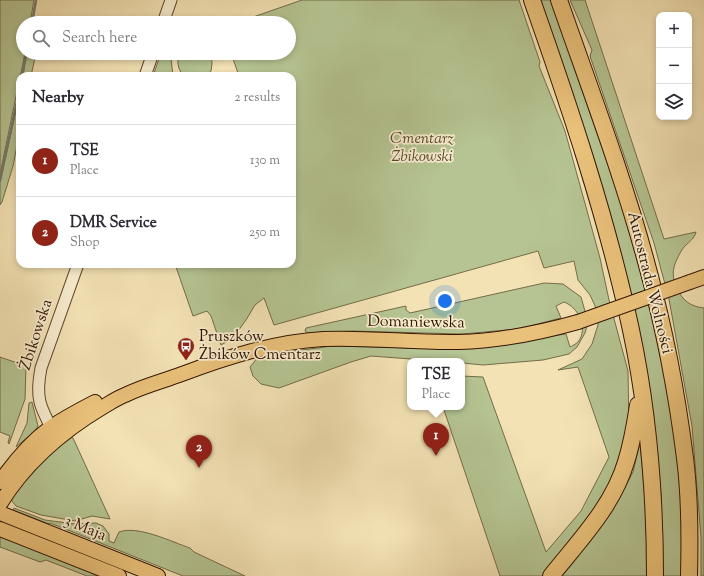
<!DOCTYPE html>
<html lang="en">
<head>
<meta charset="utf-8">
<style>
  :root { --surface:#fff; --page:#f7f7f7; --text:#2b2b33; --muted:#7c7c81; --line:#e1e1e2; --accent:#8f2418 }
  body { margin:0; font-family:"Sorts Mill Goudy",serif; background:var(--page); color:var(--text) }
  .controls { position:absolute; right:12px; top:12px; display:grid; overflow:hidden; border-radius:8px; box-shadow:0 2px 6px #0003 }
  .controls button { width:36px; height:36px; display:grid; place-items:center; padding:0; border:0; border-bottom:1px solid var(--line); background:var(--surface); color:var(--text); font:20px sans-serif }
  .you { position:absolute; left:445px; top:301px; width:14px; height:14px; margin:-10px; border:3px solid #fff; border-radius:50%; background:#1a73e8; box-shadow:0 0 0 6px #1a73e833 }
  .badge { display:grid; place-items:center; width:26px; height:26px; border-radius:50%; background:var(--accent); color:#fff; font-size:13px; font-weight:700 }
  .pin { position:absolute; translate:-50% -33px; filter:drop-shadow(0 1px 2px #0008) }
  .pin::after { content:''; position:absolute; top:21px; width:14px; height:12px; background:inherit; clip-path:polygon(0 0,100% 0,50% 100%) }
  .popup { position:absolute; left:407px; top:358px; width:58px; height:52px; box-sizing:border-box; display:grid; place-content:center; border-radius:8px; background:var(--surface); filter:drop-shadow(0 1px 3px #0005); font-size:13px; white-space:nowrap; color:var(--muted) }
  .popup b { font-size:15px; color:var(--text) }
  .popup::after { content:''; position:absolute; left:50%; top:100%; margin-left:-8px; border:8px solid transparent; border-top-color:var(--surface) }
  .list { margin:0; padding:0; list-style:none }
  h2 { display:flex; justify-content:space-between; align-items:center; height:52px; margin:0; padding:0 16px; font-size:17px }
  h2 small { font-size:13px; font-weight:400; color:var(--muted) }
  .list li { display:grid; grid-template-columns:26px 1fr auto; gap:12px; align-items:center; box-sizing:border-box; height:72px; padding:0 16px; border-top:1px solid var(--line) }
  .list b { display:block; font-size:15px; white-space:nowrap }
  .list p { margin:0; font-size:13px; white-space:nowrap; color:var(--muted) }
  .list em { font-size:13px; font-style:normal; color:var(--muted) }
  .icon { flex:none; width:22px; height:22px; fill:none; stroke:currentColor; stroke-width:2; stroke-linecap:round; stroke-linejoin:round }
  .map { position:relative; flex:none; width:704px; height:576px; overflow:hidden }
  .search { position:absolute; background:var(--surface); box-shadow:0 2px 6px #0003; left:16px; top:16px; width:280px; height:44px; display:flex; align-items:center; gap:10px; box-sizing:border-box; padding:0 14px; border-radius:22px; color:var(--muted); font-size:15px }
  .panel { position:absolute; background:var(--surface); box-shadow:0 2px 6px #0003; left:16px; top:72px; width:280px; height:196px; border-radius:12px }
  .map>svg:first-child { display:block }
  .green { fill:#b5c492; stroke:#746c49 }
  .lines { fill:none; stroke-linecap:round; stroke-linejoin:round }
  .stream { stroke:#72796b; stroke-width:2.5 }
  .minor-casing { stroke:#62482d; stroke-width:13 }
  .major-casing { stroke:#321400; stroke-width:16 }
  .highway-casing { stroke:#321400; stroke-width:18 }
  .minor { stroke:#f7ecce; stroke-width:11 }
  .major { stroke:#eac17a; stroke-width:14 }
  .highway { stroke:#eac17a; stroke-width:16 }
  .major-bridge-casing { stroke:#321400; stroke-width:16; stroke-linecap:butt }
  .major-bridge { stroke:#eac17a; stroke-width:14 }
  .labels { text-anchor:middle; dominant-baseline:central; stroke-width:3.5; stroke-linejoin:round; paint-order:stroke }
  .park-label { font-size:16px; font-style:italic; fill:#59492c; stroke:#f7ecce }
  .street-label { font-size:16px; fill:#321400; stroke:#f7ecce }
  .poi-label { font-size:16px; fill:#321400; stroke:#f7ecce; text-anchor:start }
</style>
</head>
<body>
<div class="map">
<svg width="704" height="576" viewBox="0 0 704 576">
  <rect width="100%" height="100%" fill="#f3e2b4"/>
  <filter id="stains"><feTurbulence type="fractalNoise" baseFrequency=".005" numOctaves="4"/><feColorMatrix values="0 0 0 0 .2 0 0 0 0 .09 0 0 0 0 .02 0 0 0 .5 -.17"/></filter>
  <radialGradient id="worn" r=".72"><stop offset=".6" stop-color="#630" stop-opacity="0"/><stop offset="1" stop-color="#630" stop-opacity=".3"/></radialGradient>
  <g class="green">
    <path d="M0,0H34L30,23H23V53H25L0,174Z"/>
    <path d="M302,0H519L540,62L539,66L565,131L600,258L609,300L628,371L629,433L605,495L578,533L543,576H500L443,407H462V376L483,377L546,552L581,511L609,457L578,367L558,370L582,359L592,344L598,325L596,308L590,295L578,280L574,261L544,268L538,251L274,325L264,298L255,305L246,320L233,338L221,345L211,316L207,311L193,316L175,264H292V76H239L231,53H289V23H236Z"/>
    <path d="M537,0H553L604,145L655,317L677,443L682,503V576H662L661,494L651,411Z"/>
    <path d="M570,0H585L664,239L696,232C694,239 690,241 685,246C682,249 680,253 678,257C671,271 672,278 679,292C684,302 693,307 704,308V576H701V537L692,426L669,299L654,243L590,56L592,50Z"/>
    <path d="M27,53H36L31,76H23Z"/>
    <path d="M161,53H172L171,58L173,76H153Z"/>
    <path d="M179,53H211L212,63L211,71C206,76 202,76 196,76C193,76 189,77 186,76C177,73 177,60 179,53Z"/>
    <path d="M20,92V130L13,166L2,202L0,205V183Z"/>
    <path d="M544,283L563,284L581,297L588,322L585,333L577,347L569,354L543,360L483,365L462,363V361H438L371,356L351,362L279,388L261,384L253,376L250,367L258,357L265,355L332,346L451,349L566,334L570,347C572,346 576,344 578,342C589,328 578,307 564,302L556,306L561,318L518,329L462,334L353,331L308,333L305,331L306,328L406,306V310L410,313Z"/>
    <path d="M0,357L26,366L25,399L9,444L8,442L10,436L0,432Z"/>
    <path d="M32,402L38,426L35,431L16,447L27,423L29,403Z"/>
    <path d="M66,436L73,438L110,519L92,516L75,521L41,515L16,506L12,501L10,494Z"/>
    <path d="M640,443L647,517V576H559L613,508L633,472Z"/>
    <path d="M14,508L45,520L75,524L96,523L103,526L109,534V541L114,543L119,532C138,525 172,542 190,548L194,552L245,576H183L50,523L49,524L13,510Z"/>
    <path d="M0,537L32,547L99,576H87L46,560L40,562L0,547Z"/>
  </g>
  <g class="lines">
    <g class="stream">
      <path d="M32,23L36,0"/>
      <path d="M22,76L26,53"/>
      <path d="M0,180L20,88"/>
    </g>
    <g class="minor-casing">
      <g id="minor">
        <path d="M163,23L171,0"/>
        <path d="M145,76L153,53"/>
        <path d="M54,433C40,407 35,398 41,368L78,264"/>
      </g>
    </g>
    <g class="major-casing">
      <g id="major">
        <path d="M690,282L704,277"/>
        <path d="M0,482C14,462 31,442 50,428C64,418 80,410 95,402"/>
        <path d="M0,504C26,462 61,432 103,407C110,403 117,398 125,395C143,386 163,381 182,374C227,357 274,342 323,339C368,337 414,343 459,342C500,341 539,333 578,322"/>
        <path d="M0,513L158,576"/>
        <path d="M0,529L119,576"/>
      </g>
    </g>
    <g class="highway-casing">
      <g id="highway">
        <path d="M532,0C570,108 607,218 631,330C648,410 655,494 655,576"/>
        <path d="M559,0C590,89 624,178 648,269C665,331 677,395 685,458C690,497 690,537 689,576"/>
        <path d="M551,576C579,541 613,506 626,462C632,443 635,425 638,405"/>
      </g>
    </g>
    <use href="#minor" class="minor"/>
    <use href="#major" class="major"/>
    <use href="#highway" class="highway"/>
    <g class="major-bridge-casing">
      <path id="major-bridge" d="M578,322L690,282"/>
    </g>
    <use href="#major-bridge" class="major-bridge"/>
  </g>
  <defs>
    <g id="bus-pin" transform="scale(0.9)"><path d="M0 17L-7.5 6A9.5 9.5 0 1 1 7.5 6Z" fill="#8f2418" stroke="#f7ecce"/><path d="M-5-6H5V4H4V6H2V4H-2V6H-4V4H-5ZM-3.5-4V0h7V-4ZM-3.5 1.2v1.5H-2V1.2ZM2 1.2v1.5H3.5V1.2Z" fill="#fff"/></g>
  </defs>
  <g fill-rule="evenodd">
    <use href="#bus-pin" x="186" y="346"/>
  </g>
  <g class="labels">
    <g class="park-label">
      <text x="422" y="139">Cmentarz<tspan x="422" dy="18">Żbikowski</tspan></text>
    </g>
    <g class="street-label">
      <text transform="translate(649 283) rotate(76)">Autostrada Wolności</text>
      <text transform="translate(416 323) rotate(1)">Domaniewska</text>
      <text transform="translate(37 335) rotate(-72)">Żbikowska</text>
      <text transform="translate(85 529) rotate(22)">3 Maja</text>
    </g>
    <g class="poi-label">
      <text x="199" y="337">Pruszków<tspan x="199" dy="18">Żbików Cmentarz</tspan></text>
    </g>
  </g>
  <rect width="100%" height="100%" filter="url(#stains)"/>
  <rect width="100%" height="100%" fill="url(#worn)"/>
</svg>
<div class="controls">
<button>+</button>
<button>−</button>
<button><svg class="icon" aria-label="layers" viewBox="0 0 24 24"><path d="M12 4l9 5-9 5-9-5zM3 14l9 5 9-5"/></svg></button>
</div>
<div class="you"></div>
<div class="pin badge" style="left:436px;top:456px">1</div>
<div class="popup"><b>TSE</b>Place</div>
<div class="pin badge" style="left:199px;top:468px">2</div>
<div class="search"><svg class="icon" aria-label="search" viewBox="0 0 24 24"><circle cx="10" cy="10" r="6"/><path d="M15 15l6 6"/></svg>Search here</div>
<section class="panel">
<h2>Nearby<small>2 results</small></h2>
<ul class="list">
<li><span class="badge">1</span><div><b>TSE</b><p>Place</p></div><em>130 m</em></li>
<li><span class="badge">2</span><div><b>DMR Service</b><p>Shop</p></div><em>250 m</em></li>
</ul>
</section>
</div>
</body>
</html>
